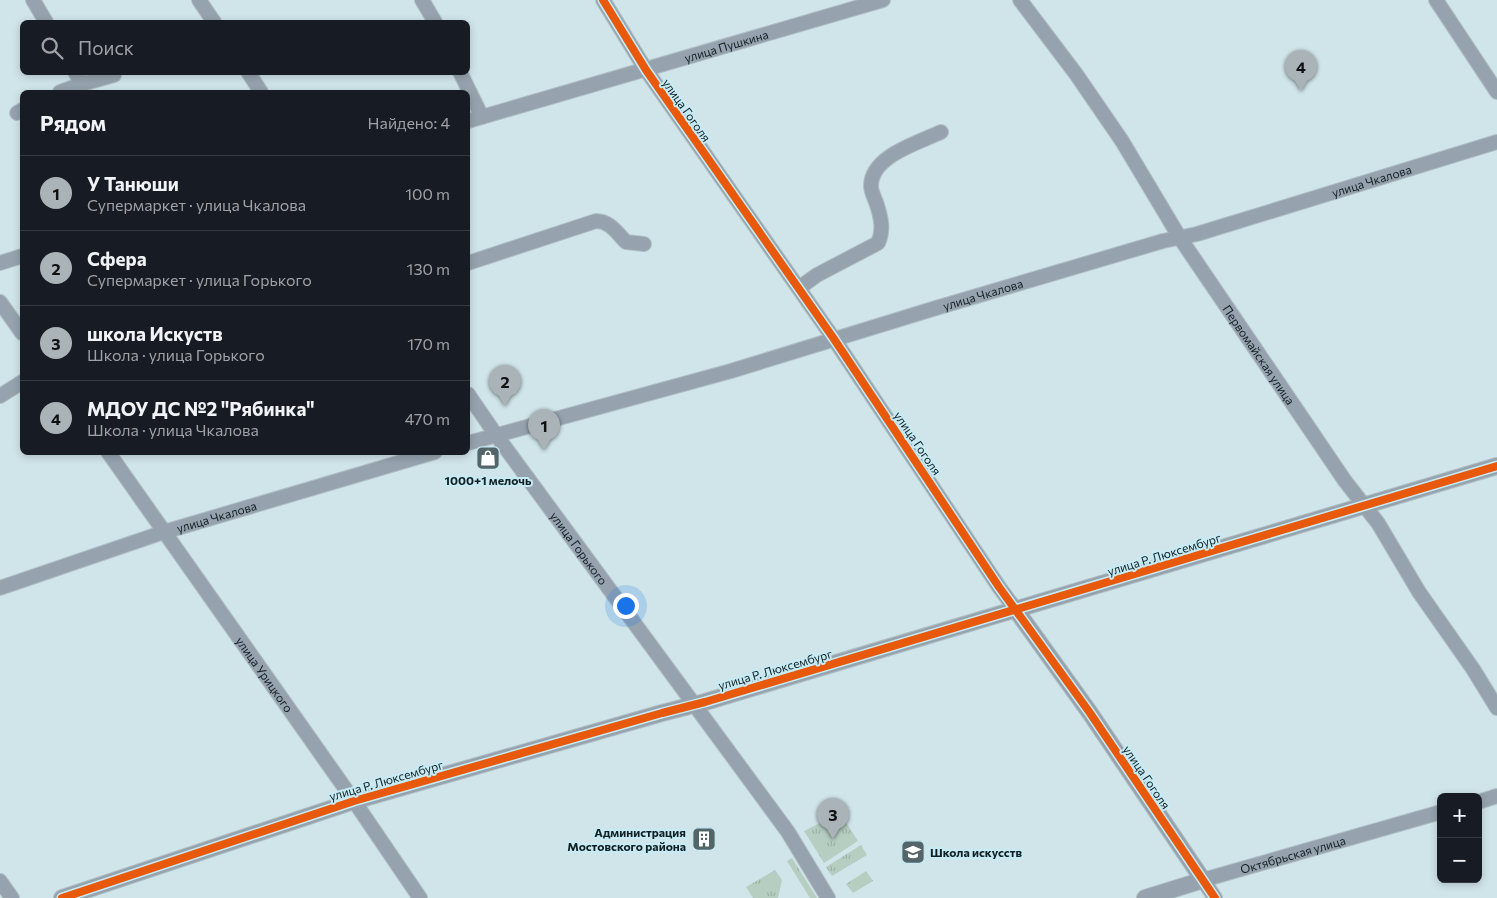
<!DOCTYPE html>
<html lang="ru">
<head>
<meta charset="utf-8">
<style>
  :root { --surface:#171b24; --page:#20242c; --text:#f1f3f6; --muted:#9ea1a6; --line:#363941; --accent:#aab3b7 }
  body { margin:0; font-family:Commissioner,sans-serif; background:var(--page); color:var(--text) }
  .controls { position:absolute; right:15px; bottom:15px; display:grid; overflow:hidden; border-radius:8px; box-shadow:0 2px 8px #0003 }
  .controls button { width:45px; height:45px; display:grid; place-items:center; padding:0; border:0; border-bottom:1px solid var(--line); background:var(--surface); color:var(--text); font:25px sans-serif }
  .you { position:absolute; left:625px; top:605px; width:18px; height:18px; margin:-12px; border:4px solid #fff; border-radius:50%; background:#1a73e8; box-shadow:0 0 0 8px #1a73e833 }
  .badge { display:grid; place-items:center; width:32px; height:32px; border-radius:50%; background:var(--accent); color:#111; font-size:16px; font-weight:700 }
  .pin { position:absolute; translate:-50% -41px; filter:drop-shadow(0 1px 2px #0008) }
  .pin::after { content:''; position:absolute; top:26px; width:18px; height:15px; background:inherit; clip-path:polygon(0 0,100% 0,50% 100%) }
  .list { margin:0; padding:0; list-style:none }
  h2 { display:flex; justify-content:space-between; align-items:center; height:65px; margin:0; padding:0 20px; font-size:21px }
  h2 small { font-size:16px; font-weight:400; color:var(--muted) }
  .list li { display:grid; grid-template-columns:32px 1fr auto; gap:15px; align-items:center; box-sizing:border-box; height:75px; padding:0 20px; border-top:1px solid var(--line) }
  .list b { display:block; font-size:19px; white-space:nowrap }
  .list p { margin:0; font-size:16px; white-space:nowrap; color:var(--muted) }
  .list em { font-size:16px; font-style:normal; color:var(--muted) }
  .icon { flex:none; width:28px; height:28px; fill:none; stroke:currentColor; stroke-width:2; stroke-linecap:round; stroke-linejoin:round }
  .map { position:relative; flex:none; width:1497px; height:898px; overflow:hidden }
  .search { position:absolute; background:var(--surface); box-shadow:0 2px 8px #0003; left:20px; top:20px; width:450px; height:55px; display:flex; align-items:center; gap:12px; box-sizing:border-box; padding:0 18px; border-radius:8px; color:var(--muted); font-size:19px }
  .panel { position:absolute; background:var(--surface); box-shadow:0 2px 8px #0003; left:20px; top:90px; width:450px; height:365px; border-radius:8px }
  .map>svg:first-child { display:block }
  .grass { fill:url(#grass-tufts) }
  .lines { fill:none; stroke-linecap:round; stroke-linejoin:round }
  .minor-casing { stroke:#b0c0c5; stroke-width:16 }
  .tertiary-casing { stroke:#b0c0c5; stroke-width:18 }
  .minor { stroke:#96a3ae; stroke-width:14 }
  .tertiary { stroke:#96a3ae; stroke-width:16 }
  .cycleway-casing { stroke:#c6ebf5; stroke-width:11 }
  .cycleway { stroke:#e8590c; stroke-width:8 }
  .labels { text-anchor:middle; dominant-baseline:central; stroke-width:4; stroke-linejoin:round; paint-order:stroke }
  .street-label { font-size:12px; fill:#122024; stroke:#c6ebf5 }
  .poi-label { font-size:12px; font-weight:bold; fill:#122024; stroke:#c6ebf5 }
</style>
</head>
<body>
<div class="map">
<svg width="1497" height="898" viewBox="0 0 1497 898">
  <defs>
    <pattern id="grass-tufts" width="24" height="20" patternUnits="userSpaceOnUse" patternTransform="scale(1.25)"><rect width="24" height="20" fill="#b6cec2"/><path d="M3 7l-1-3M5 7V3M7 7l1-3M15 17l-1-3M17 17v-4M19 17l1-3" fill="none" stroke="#9bb1a7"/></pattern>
  </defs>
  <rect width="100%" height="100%" fill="#d0e5ea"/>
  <g class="grass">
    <path d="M840,813L858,841L824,863L804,831Z"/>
    <path d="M861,845L867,855L832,876L826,867Z"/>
    <path d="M792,858L817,898H810L787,861Z"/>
    <path d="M775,870L782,880L778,898H753L746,887Z"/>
    <path d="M866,871L873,881L853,893L846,884Z"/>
  </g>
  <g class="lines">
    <g class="minor-casing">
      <g id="minor">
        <path d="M33,0L46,22"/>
        <path d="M199,0L214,22"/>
        <path d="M422,0L435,22"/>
        <path d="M603,0L646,70L834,339L999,587L1016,610"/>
        <path id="s1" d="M1020,0L1076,74L1122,141L1180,238L1345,481L1378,523L1419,592L1473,669L1497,708"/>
        <path d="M1436,0L1497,92"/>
        <path d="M75,72L82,84"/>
        <path d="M248,72L261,92"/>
        <path d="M460,72L482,117"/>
        <path d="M60,92L82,84L114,75"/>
        <path d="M17,113L22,110"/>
        <path id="s2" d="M468,121L883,0"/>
        <path d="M0,263L22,256"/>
        <path d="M468,263L596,221C610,221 617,233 626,242L644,244"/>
        <path d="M799,288L817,275L878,243C884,230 881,218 877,205C875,199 871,192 871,186C871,156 918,143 941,132"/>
        <path d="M0,302L22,333"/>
        <path id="s3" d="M468,394L496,435L788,832L828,898"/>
        <path d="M0,396L22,382"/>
        <path id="s4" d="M468,443L731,371L936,308L1163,241L1197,234L1497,142"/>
        <path id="s5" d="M108,452L354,801L420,898"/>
        <path id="s6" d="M0,588L164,532L435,452"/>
        <path d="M1478,802L1497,796"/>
        <path d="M0,881L12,898"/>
        <path id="s7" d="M1215,898L1203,880L1441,812"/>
      </g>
    </g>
    <g class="tertiary-casing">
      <g id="tertiary">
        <path d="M1016,610L1090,713L1203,880L1145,898"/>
        <path d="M62,898L354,801L662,713L705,702L1497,466"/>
      </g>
    </g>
    <use href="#minor" class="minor"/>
    <use href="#tertiary" class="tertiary"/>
    <g class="cycleway-casing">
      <g id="cycleway">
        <path d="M603,0L646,70L834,339L999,587L1090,713L1215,898"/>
        <path d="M62,898L354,801L662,713L705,702L1497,466"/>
      </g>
    </g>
    <use href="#cycleway" class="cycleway"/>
  </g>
  <defs>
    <g id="shop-square" transform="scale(1.25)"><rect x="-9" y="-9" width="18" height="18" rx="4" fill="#546569" stroke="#c6ebf5"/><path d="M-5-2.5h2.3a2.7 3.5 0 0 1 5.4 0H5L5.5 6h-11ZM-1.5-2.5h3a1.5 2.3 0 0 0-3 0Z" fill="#fff"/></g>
    <g id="building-square" transform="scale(1.25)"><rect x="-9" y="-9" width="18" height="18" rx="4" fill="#546569" stroke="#c6ebf5"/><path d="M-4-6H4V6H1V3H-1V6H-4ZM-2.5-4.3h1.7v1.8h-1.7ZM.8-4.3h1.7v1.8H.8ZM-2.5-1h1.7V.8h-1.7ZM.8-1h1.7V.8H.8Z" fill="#fff"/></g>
    <g id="school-square" transform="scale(1.25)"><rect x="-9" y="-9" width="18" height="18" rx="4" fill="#546569" stroke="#c6ebf5"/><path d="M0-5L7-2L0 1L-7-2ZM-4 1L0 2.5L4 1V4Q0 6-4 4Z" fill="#fff"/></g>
  </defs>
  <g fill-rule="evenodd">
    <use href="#shop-square" x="488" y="458"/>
    <use href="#building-square" x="704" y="839"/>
    <use href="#school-square" x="913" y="852"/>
  </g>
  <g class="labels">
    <g class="street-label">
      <text stroke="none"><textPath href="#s2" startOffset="269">улица Пушкина</textPath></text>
      <text transform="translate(687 110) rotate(55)">улица Гоголя</text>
      <text stroke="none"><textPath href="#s4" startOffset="941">улица Чкалова</textPath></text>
      <text stroke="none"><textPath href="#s4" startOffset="536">улица Чкалова</textPath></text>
      <text stroke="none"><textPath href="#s1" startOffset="428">Первомайская улица</textPath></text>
      <text transform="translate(918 443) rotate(56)">улица Гоголя</text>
      <text stroke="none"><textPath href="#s6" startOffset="228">улица Чкалова</textPath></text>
      <text stroke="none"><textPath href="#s3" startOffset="190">улица Горького</textPath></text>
      <text transform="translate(1164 554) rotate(-17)">улица Р. Люксембург</text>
      <text transform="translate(775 669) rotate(-16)">улица Р. Люксембург</text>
      <text stroke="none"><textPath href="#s5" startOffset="272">улица Урицкого</textPath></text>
      <text transform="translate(1147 777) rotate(56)">улица Гоголя</text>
      <text transform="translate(386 780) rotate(-16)">улица Р. Люксембург</text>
      <text stroke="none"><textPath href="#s7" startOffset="115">Октябрьская улица</textPath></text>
    </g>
    <g class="poi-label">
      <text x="488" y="480">1000+1 мелочь</text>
      <text x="686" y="832" text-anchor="end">Администрация<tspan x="686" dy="14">Мостовского района</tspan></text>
      <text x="930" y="852" text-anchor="start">Школа искусств</text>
    </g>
  </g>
</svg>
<div class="controls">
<button>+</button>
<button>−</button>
</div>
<div class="you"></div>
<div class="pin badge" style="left:544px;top:450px">1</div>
<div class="pin badge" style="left:505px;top:406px">2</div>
<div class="pin badge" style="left:833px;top:839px">3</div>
<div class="pin badge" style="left:1301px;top:91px">4</div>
<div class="search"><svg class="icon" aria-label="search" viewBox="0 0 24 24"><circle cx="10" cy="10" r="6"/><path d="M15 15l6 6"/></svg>Поиск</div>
<section class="panel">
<h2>Рядом<small>Найдено: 4</small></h2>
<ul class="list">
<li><span class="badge">1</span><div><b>У Танюши</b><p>Супермаркет · улица Чкалова</p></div><em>100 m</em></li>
<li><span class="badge">2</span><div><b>Сфера</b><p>Супермаркет · улица Горького</p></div><em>130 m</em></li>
<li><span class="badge">3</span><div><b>школа Искуств</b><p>Школа · улица Горького</p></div><em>170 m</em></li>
<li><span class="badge">4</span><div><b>МДОУ ДС №2 &quot;Рябинка&quot;</b><p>Школа · улица Чкалова</p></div><em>470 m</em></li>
</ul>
</section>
</div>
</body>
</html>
